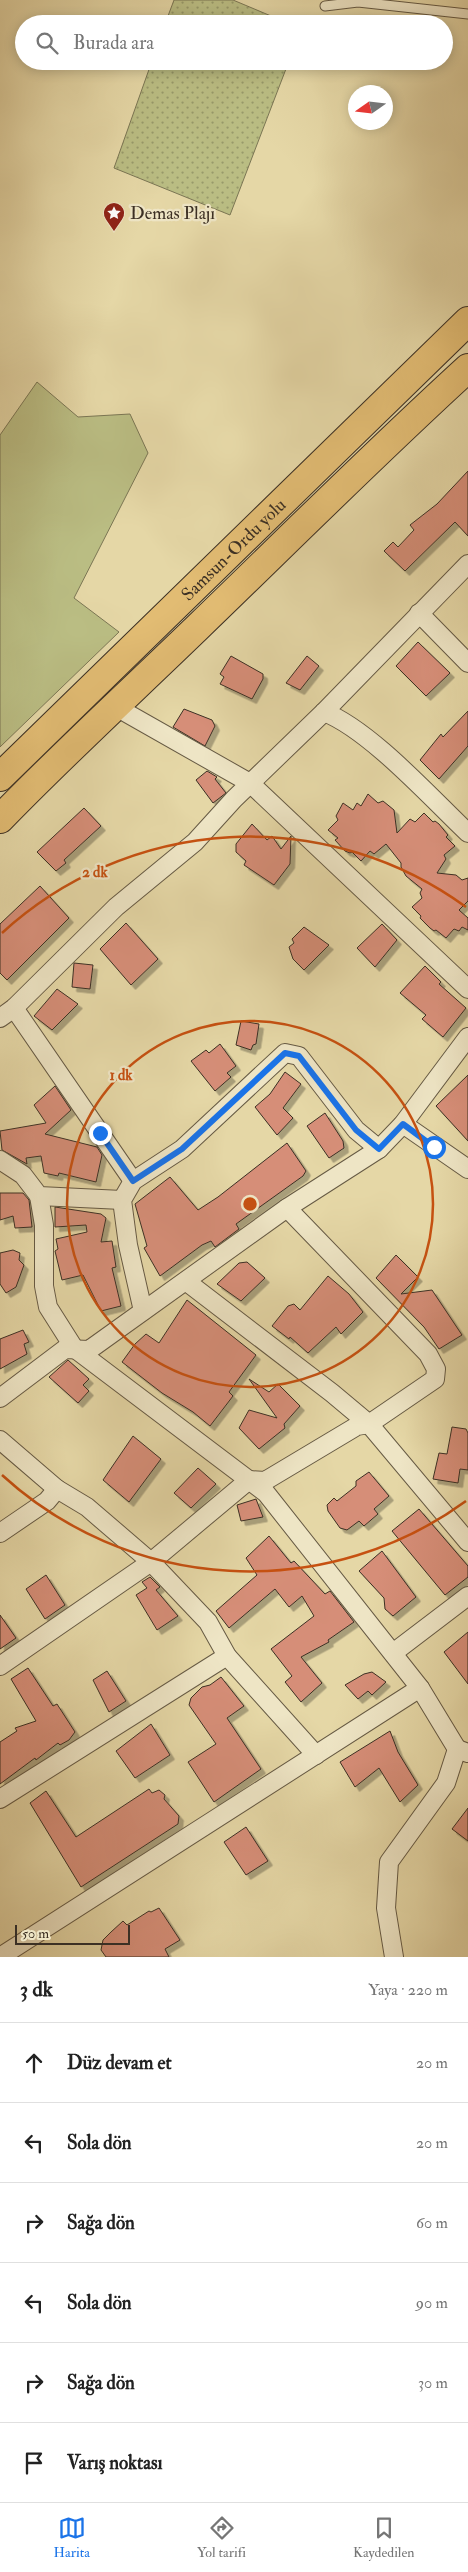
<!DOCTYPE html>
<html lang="tr">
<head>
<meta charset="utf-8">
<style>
  :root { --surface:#fff; --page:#f6f6f6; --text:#222; --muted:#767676; --line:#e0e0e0; --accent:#1a73e8 }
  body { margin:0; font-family:"IM FELL Double Pica",serif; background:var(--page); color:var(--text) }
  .compass { position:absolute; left:348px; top:85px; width:45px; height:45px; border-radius:50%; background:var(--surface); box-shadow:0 2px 12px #0003; rotate:256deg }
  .scale { position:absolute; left:15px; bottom:12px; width:115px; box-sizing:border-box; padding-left:5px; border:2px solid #3c3024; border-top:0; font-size:14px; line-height:18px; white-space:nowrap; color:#3c3024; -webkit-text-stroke:4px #eee5c5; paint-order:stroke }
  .stop { position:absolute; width:15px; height:15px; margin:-11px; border:4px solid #1a73e8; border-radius:50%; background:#fff }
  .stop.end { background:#1a73e8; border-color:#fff; box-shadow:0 1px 5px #0008 }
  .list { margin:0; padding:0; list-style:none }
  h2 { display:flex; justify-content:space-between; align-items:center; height:65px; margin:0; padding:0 20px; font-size:21px }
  h2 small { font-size:16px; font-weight:400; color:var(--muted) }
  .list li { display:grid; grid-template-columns:32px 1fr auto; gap:15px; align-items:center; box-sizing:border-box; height:80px; padding:0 20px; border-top:1px solid var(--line) }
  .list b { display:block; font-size:19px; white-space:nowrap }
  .list em { font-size:16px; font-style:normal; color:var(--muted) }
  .icon { flex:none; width:28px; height:28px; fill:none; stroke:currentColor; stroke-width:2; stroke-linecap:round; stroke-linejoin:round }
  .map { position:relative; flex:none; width:468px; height:1957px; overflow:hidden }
  .search { position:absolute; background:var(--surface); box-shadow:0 2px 12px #0003; left:15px; right:15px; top:15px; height:55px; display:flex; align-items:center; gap:12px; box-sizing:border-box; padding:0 18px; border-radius:28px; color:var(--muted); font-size:19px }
  .sheet { height:545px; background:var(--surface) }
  nav { display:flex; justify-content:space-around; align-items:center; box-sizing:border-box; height:70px; border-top:1px solid var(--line); background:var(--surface); font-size:14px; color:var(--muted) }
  nav a { display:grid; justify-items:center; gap:2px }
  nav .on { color:var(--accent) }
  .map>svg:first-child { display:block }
  .grass { fill:#babd83; stroke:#7b7654 }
  .park { fill:url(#park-dots); stroke:#7b7654 }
  .building { fill:#d68e78; stroke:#3c3024; filter:url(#shadow) }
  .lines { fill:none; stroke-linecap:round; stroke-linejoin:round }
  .service-casing { stroke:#665a44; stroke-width:11 }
  .minor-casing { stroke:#665a44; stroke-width:20 }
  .trunk-casing { stroke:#3c3024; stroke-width:30 }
  .service { stroke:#eee5c5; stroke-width:9 }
  .minor { stroke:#eee5c5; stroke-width:18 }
  .trunk { stroke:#e2bc73; stroke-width:28 }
  .route { stroke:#1a73e8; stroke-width:6 }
  .ring { fill:none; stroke:#c65111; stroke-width:2.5 }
  .labels { text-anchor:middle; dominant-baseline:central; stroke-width:4.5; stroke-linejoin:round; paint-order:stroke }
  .poi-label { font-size:18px; fill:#3c3024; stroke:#eee5c5; text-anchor:start }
  .street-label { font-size:18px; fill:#3c3024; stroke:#eee5c5 }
  .centre { fill:#c65111; stroke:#eee5c5; stroke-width:2.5 }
  .ring-label { font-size:15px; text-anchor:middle; font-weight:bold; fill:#c65111; stroke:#eee5c5; stroke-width:4.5; stroke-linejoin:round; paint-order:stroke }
</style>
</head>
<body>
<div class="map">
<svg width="468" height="1957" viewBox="0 0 468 1957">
  <defs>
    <pattern id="park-dots" width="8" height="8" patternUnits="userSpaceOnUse" patternTransform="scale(1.25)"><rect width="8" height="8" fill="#babd83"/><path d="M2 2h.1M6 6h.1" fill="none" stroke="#989a6b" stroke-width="1.8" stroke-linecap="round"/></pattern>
    <filter id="shadow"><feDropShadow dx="4.5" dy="4.5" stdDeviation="0" flood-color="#0004"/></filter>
  </defs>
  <rect width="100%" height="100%" fill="#e5d7a6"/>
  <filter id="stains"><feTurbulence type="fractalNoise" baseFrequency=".004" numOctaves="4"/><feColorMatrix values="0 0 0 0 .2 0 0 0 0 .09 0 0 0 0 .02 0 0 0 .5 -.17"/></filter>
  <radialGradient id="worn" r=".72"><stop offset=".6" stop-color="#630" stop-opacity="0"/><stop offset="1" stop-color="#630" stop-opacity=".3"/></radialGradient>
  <path class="grass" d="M37,382L78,417L130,414L148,453L74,598L119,632L0,747V435Z"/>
  <g class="park">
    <path d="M174,0H233L290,24H165Z"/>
    <path d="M152,61H289L230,215L114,168Z"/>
  </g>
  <g class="building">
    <path d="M468,471V536L455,522L405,571L384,551L393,542L398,547L414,530L410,525L437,504Z"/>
    <path d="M418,642L450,673L426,696L396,666Z"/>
    <path d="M231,656L263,674V679L252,699L220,684L224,677L220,674Z"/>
    <path d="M307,656L319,666L300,690L286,683Z"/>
    <path d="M184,709L212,720L215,726L205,746L173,727Z"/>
    <path d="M468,711V746L439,779L420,760L441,734L443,737Z"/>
    <path d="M207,771L217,777L215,779L226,793L213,803L196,780Z"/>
    <path d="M368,794L378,803L383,801L394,810L397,833L410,819L415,822L424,813L433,822L435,821L439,824L448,835L446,837L455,846L444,855L446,859L437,873L456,875L462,880L468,878V901L459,910L468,918V930L462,927L459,931L454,929L446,938L436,930L434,931L430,928L420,918L421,916L412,907L422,898L420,893L422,889L406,876L401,867V863L386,844L374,854L370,851L361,861L352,852L350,853L345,851L335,840L338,838L328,830L338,820L336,816L343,803L353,810L357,803L361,806Z"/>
    <path d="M84,808L101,826L64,860L66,863L56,871L37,852Z"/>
    <path d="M252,824L267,840L272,836L281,849L291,836L290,864L274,885L244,865L246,861L236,852V844Z"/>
    <path d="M40,886L69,918L7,980L0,973V924Z"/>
    <path d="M126,923L158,959L131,985L100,949Z"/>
    <path d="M382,924L397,940L375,967L357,948Z"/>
    <path d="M304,927L329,945L304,970L293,959L289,947L294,943L292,939Z"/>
    <path d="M74,963L93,965L90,989L72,987Z"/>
    <path d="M425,966L441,982L439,984L466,1008L443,1037L422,1019L426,1015L400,993Z"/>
    <path d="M57,989L78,1004L52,1030L34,1016Z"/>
    <path d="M241,1021L259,1024L256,1044L253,1045L251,1050L236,1045Z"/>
    <path d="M220,1044L236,1066L227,1073L231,1077L215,1091L191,1061L206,1050L209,1053Z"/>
    <path d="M285,1072L301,1084L283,1108L293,1118L277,1135L255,1107L270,1094Z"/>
    <path d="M468,1075V1141L436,1106Z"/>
    <path d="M55,1086L71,1110L45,1134L97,1147L102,1155L96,1182L59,1173L58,1176L44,1173L41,1156L26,1158L27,1164L2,1150L0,1131L46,1123L34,1105Z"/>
    <path d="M325,1113L343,1141L344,1148L329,1158L307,1126Z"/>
    <path d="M287,1143L306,1171L303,1176L236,1224L239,1229L215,1247L211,1241L202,1245L160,1276L144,1248L147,1246L135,1204L170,1177L198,1210L218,1197Z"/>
    <path d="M0,1193H23L29,1200L32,1227L15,1228L13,1216L0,1220Z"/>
    <path d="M55,1207L101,1214L106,1218L101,1242L112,1241L116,1267L112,1268L121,1306L101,1311L83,1275L62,1280L55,1251L58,1249L56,1239L87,1232L86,1225L55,1227Z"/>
    <path d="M13,1250L20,1253L19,1260L24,1265L16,1287L6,1293L0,1284V1253Z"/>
    <path d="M396,1255L418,1277L401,1294L432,1290L462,1335L439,1349L424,1327L376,1278Z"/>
    <path d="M247,1262L265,1278L241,1301L217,1284L239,1263Z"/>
    <path d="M328,1276L349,1294L363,1312L341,1334L336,1327L308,1353L290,1337L289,1339L272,1326L288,1306L294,1304L300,1310Z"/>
    <path d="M187,1300L256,1355L229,1392L233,1396L210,1426L193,1412L162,1393L122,1362L135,1344L146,1334L159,1343Z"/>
    <path d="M23,1330L29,1342L24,1344L27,1354L0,1369V1339Z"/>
    <path d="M68,1360L89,1379L83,1385L89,1391L78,1403L49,1377Z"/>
    <path d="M249,1379L269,1392L278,1384L300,1406L284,1424L285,1428L259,1449L239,1428L249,1410L277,1418Z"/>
    <path d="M452,1427L466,1429L468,1433V1470L460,1469L458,1483L433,1479L439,1453L447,1454Z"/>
    <path d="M133,1436L161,1459L129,1502L103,1480Z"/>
    <path d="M198,1468L216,1484L191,1508L174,1493Z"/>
    <path d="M369,1472L389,1496L374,1509L378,1514L364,1526L359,1521L347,1530L340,1528L328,1511L327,1505L334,1498L337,1501L356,1486V1481Z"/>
    <path d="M256,1499L263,1517L241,1521L237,1505Z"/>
    <path d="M419,1509L468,1566V1577L445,1595L392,1531Z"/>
    <path d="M269,1536L291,1563L294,1561L325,1594L330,1591L354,1622L328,1640L329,1642L301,1657L322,1683L301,1702L285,1682L292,1676L271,1649L314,1616L302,1596L289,1607L275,1589L229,1628L216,1611L257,1575L246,1558Z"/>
    <path d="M382,1551L416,1597L393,1616L385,1609L384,1598L359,1571Z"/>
    <path d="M46,1575L65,1605L45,1619L26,1589Z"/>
    <path d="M150,1577L160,1587L156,1590L178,1616L157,1630L136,1595L147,1588L142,1582Z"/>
    <path d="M0,1615L16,1638L0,1649Z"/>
    <path d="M468,1632V1684L444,1652Z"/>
    <path d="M28,1668L53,1706L57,1704L75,1732L69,1740L60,1745L58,1743L36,1760L35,1758L0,1784V1742L17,1731L15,1728L36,1721L11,1679Z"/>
    <path d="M107,1671L126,1701L109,1712L93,1680Z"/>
    <path d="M372,1672L386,1682L372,1695L368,1691L358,1699L345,1685L364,1674Z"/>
    <path d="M221,1677L244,1706L227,1718L261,1769L214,1802L188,1762L216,1744L189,1705L191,1698L202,1687L210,1685Z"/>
    <path d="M151,1724L170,1755L135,1778L116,1751Z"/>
    <path d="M390,1731L398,1752L418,1785L400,1802L379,1768L355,1787L340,1762Z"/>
    <path d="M149,1789L152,1793L159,1790L165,1795L164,1799L179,1816L178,1824L81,1887L30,1803L46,1791L76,1837Z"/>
    <path d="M468,1808V1841L452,1829Z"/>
    <path d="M246,1827L268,1861L246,1875L224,1842Z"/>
    <path d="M159,1908L180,1940L165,1949L169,1957H106L101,1950L103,1940L111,1932L123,1921L127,1925L149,1911L151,1912Z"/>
  </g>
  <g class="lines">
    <g class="service-casing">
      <path id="service" d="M325,6L358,2L468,14"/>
    </g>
    <g class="minor-casing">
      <g id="minor">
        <path d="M419,613L468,663"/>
        <path d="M116,707L250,783L468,989"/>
        <path d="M324,712C370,730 431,798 468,833"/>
        <path d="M14,1008L133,1181"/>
        <path d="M0,1018L14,1008L116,907L195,842L234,799L324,712L468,564"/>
        <path d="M403,1124L468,1169"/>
        <path d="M0,1160L23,1175L39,1196L122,1200"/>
        <path d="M39,1196L44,1225V1286L48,1307L74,1348L266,1493L420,1688L457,1749"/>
        <path d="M187,1282L332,1393L369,1424L468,1542"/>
        <path d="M143,1311L128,1245L122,1200L133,1181L182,1149L285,1053L299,1056L356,1130L379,1149"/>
        <path d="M0,1398L65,1349L89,1350L287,1208L379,1149L403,1124L468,1037"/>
        <path d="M0,1440L57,1489L87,1507L151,1562L208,1622L227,1656L316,1755"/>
        <path d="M0,1533L47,1501L57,1489"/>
        <path d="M393,1653L468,1596"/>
        <path d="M0,1666L151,1562L249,1480L265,1481L357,1426L369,1424L435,1379L436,1369L428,1354L287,1208"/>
        <path d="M0,1799L227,1656"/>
        <path d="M0,1957L420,1688"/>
        <path d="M394,1957L386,1908L389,1862L446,1783L457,1749L468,1753"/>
      </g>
    </g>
    <g class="trunk-casing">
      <g id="trunk">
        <path id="s1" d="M0,777L468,321"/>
        <path d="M0,819C65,752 134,689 201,624C289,539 377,451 468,368"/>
      </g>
    </g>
    <use href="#service" class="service"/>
    <use href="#minor" class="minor"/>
    <use href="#trunk" class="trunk"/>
  </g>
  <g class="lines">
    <path class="route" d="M100,1133L133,1181L182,1149L285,1053L299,1056L356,1130L379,1149L403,1124L434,1147"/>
  </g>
  <g class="ring">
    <circle cx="250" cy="1204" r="183"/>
    <path d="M466 1501A367 367 0 0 1 2 1475M2 933A367 367 0 0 1 466 907"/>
  </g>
  <defs>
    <g id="sight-pin" transform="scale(1.125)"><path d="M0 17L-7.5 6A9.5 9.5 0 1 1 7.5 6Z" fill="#8f2418" stroke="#eee5c5"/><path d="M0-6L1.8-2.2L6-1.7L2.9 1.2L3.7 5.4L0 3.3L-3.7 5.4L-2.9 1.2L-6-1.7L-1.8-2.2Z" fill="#fff"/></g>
  </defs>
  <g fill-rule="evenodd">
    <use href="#sight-pin" x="114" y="213"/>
  </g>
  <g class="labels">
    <g class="poi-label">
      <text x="130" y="213">Demas Plajı</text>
    </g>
    <g class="street-label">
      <text stroke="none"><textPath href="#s1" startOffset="326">Samsun-Ordu yolu</textPath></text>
    </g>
  </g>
  <circle cx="250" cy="1204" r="8" class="centre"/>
  <g class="ring-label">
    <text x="95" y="877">2 dk</text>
    <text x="121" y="1080">1 dk</text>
  </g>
  <rect width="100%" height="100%" filter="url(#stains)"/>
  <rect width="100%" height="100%" fill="url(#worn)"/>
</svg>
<svg class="compass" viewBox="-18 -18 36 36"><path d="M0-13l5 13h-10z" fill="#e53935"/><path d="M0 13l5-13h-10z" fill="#767676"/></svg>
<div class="scale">50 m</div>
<div class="stop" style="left:434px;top:1147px"></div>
<div class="stop end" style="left:100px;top:1133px"></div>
<div class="search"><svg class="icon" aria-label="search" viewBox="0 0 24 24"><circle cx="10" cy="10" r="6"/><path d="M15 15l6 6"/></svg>Burada ara</div>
</div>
<section class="sheet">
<h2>3 dk<small>Yaya · 220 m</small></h2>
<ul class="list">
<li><svg class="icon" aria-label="ahead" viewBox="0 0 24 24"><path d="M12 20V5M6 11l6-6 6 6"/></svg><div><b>Düz devam et</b></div><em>20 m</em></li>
<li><svg class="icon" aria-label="left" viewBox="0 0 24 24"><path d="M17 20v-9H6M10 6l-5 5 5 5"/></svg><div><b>Sola dön</b></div><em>20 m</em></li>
<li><svg class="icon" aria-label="right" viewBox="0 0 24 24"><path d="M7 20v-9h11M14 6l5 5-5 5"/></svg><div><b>Sağa dön</b></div><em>60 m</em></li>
<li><svg class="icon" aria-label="left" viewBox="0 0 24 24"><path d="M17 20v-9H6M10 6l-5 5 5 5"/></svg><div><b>Sola dön</b></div><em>90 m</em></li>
<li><svg class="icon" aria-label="right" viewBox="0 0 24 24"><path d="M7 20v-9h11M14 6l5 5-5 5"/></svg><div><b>Sağa dön</b></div><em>30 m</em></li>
<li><svg class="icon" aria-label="arrive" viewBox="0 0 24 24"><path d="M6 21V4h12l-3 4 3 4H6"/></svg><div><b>Varış noktası</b></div></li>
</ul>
</section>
<nav>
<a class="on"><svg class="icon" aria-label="map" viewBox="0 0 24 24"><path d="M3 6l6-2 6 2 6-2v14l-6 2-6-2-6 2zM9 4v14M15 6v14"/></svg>Harita</a>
<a><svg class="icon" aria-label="directions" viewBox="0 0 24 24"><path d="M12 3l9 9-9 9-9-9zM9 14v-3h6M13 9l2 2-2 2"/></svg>Yol tarifi</a>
<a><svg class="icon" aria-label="saved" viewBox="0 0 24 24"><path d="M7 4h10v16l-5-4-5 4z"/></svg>Kaydedilen</a>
</nav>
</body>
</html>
